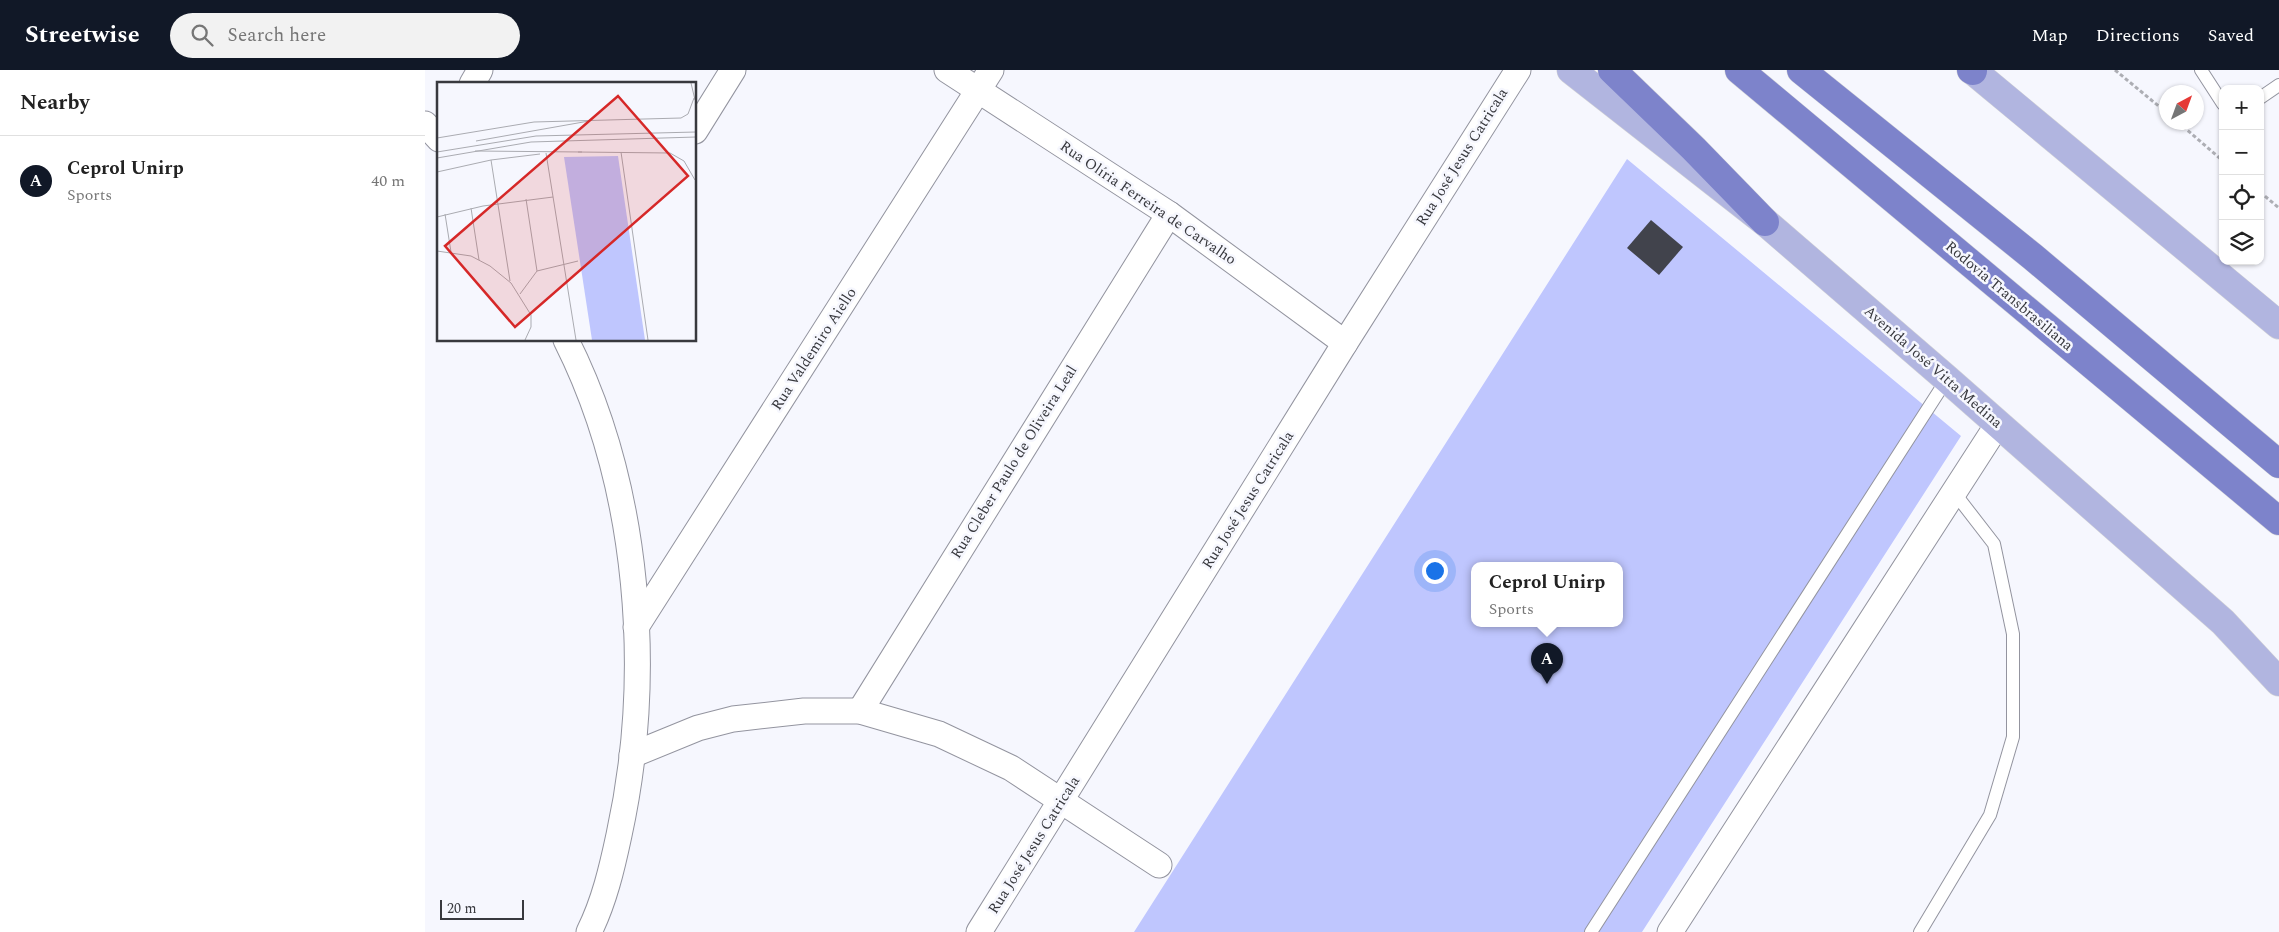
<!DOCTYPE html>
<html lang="en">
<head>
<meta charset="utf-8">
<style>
  :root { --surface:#fff; --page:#f2f2f2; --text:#222; --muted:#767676; --line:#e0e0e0; --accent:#111827 }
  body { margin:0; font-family:Spectral,serif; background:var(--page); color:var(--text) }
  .controls { position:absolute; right:15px; top:15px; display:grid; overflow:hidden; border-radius:10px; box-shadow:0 1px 4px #0004 }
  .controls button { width:45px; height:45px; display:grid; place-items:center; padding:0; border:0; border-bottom:1px solid var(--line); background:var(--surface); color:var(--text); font:25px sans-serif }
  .compass { position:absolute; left:1734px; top:15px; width:45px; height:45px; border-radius:50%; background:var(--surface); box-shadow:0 1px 4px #0004; rotate:41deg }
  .scale { position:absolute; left:15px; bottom:12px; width:84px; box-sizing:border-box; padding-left:5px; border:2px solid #38393e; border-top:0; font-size:14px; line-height:18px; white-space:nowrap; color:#38393e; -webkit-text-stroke:4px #f6f7fe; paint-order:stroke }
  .you { position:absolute; left:1009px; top:500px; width:18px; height:18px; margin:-12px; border:4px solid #fff; border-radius:50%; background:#1a73e8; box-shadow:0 0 0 8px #1a73e833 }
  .badge { display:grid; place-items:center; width:32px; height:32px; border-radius:50%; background:var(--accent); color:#fff; font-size:16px; font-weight:700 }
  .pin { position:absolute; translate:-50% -41px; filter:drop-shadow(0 1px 2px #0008) }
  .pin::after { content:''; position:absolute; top:26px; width:18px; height:15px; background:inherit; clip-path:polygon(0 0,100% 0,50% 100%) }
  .popup { position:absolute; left:1046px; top:492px; width:152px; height:65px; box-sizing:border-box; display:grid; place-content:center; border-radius:10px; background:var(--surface); filter:drop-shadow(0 1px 4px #0005); font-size:16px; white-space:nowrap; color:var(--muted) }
  .popup b { font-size:19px; color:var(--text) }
  .popup::after { content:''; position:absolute; left:50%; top:100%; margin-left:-10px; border:10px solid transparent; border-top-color:var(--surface) }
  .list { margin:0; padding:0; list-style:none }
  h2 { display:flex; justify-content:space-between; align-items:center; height:65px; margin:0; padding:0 20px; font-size:21px }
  h2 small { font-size:16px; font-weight:400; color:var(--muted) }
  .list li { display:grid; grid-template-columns:32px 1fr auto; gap:15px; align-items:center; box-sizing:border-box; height:90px; padding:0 20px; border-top:1px solid var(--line) }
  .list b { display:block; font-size:19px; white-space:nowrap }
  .list p { margin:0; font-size:16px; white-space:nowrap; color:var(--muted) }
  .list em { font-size:16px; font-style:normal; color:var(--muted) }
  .icon { flex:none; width:28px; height:28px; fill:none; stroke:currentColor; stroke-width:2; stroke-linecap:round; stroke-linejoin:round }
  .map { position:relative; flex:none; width:1854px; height:862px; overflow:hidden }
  header { display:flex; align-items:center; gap:30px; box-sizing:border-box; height:70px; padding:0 25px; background:var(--accent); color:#fff }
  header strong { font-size:24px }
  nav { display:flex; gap:28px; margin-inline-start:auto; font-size:18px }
  .search { width:350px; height:45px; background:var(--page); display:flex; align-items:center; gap:12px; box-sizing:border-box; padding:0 18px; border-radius:28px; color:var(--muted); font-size:19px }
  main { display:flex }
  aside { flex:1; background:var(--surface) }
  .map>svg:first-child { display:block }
  .green { fill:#bfc6fe; fill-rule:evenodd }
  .building { fill:#41434c }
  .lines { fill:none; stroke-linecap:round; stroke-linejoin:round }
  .lane-casing { stroke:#93949f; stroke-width:14 }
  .street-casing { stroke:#93949f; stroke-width:27 }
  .primary-casing { stroke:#d3d3d5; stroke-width:29 }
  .highway-casing { stroke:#d3d3d5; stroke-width:29 }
  .path { stroke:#adaeb4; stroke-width:3; stroke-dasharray:4 2.5; stroke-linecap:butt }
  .lane { stroke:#fff; stroke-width:12 }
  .street { stroke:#fff; stroke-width:25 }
  .primary { stroke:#b1b5e0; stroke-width:28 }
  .highway { stroke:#7d83cb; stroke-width:28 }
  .labels { text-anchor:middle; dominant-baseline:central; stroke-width:5; stroke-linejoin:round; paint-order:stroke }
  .street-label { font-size:15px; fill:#38393e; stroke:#f6f7fe }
  .inset-road { fill:none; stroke:#aaabb1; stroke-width:1 }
  .view { fill:#d62828; fill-opacity:0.15; stroke:#d62828; stroke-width:2.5 }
  .inset-edge { fill:none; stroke:#38393e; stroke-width:2.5 }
</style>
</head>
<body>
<header>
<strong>Streetwise</strong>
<div class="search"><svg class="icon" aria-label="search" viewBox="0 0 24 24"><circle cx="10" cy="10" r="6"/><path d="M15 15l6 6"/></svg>Search here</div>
<nav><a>Map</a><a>Directions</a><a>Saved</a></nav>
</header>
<main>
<aside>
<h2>Nearby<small></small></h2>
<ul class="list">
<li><span class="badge">A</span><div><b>Ceprol Unirp</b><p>Sports</p></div><em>40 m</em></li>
</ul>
</aside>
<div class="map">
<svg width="1854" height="862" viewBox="0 0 1854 862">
  <rect width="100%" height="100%" fill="#f6f7fe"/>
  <path class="green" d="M1202,89L1536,366L1217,862H709ZM1050,495H1194V553H1050Z"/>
  <path class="building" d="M1226,150L1258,177L1234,205L1202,178Z"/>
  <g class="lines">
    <g class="lane-casing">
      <g id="lane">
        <path d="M1776,0L1798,34"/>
        <path d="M1835,28L1854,15"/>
        <path d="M1166,862L1522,309"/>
        <path d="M1495,862L1565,745L1588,667V564L1569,474L1528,421"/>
      </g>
    </g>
    <g class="street-casing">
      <g id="street">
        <path d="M522,0L744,144L920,273"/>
        <path d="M47,14L55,0"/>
        <path d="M0,54L14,69"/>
        <path d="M270,61L308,0"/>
        <path d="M141,270C215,417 229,605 194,765C187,798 179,832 164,862"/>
        <path d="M211,557L566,0"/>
        <path d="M435,641L744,144"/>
        <path d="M207,685L273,658L308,649L379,641H435L514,664L586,698L734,795"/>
        <path d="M554,862L920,273L1093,0"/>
        <path d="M1245,862L1573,354"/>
      </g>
    </g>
    <g class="primary-casing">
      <g id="primary">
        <path d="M1146,0L1340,152L1522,309L1798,552L1854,612"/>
        <path d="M1547,0L1854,255"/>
      </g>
    </g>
    <g class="highway-casing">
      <g id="highway">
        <path d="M1187,0L1269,79L1340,152"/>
        <path d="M1314,0L1854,451"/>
        <path d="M1376,0L1608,187L1854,394"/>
        <path d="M1546,0L1548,1"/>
      </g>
    </g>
    <g class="path">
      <path d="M1690,0L1742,43"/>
      <path d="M1753,52L1798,91"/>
      <path d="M1835,122L1854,138"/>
    </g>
    <use href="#lane" class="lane"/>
    <use href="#street" class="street"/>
    <use href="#primary" class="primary"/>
    <use href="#highway" class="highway"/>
  </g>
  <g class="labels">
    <g class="street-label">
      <text transform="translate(1037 87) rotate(-58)">Rua José Jesus Catricala</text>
      <text transform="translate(723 133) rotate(34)">Rua Olíria Ferreira de Carvalho</text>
      <text transform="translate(1584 226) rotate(40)">Rodovia Transbrasiliana</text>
      <text transform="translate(389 279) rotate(-57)">Rua Valdemiro Aiello</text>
      <text transform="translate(1508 297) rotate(41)">Avenida José Vitta Medina</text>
      <text transform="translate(589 392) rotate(-58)">Rua Cleber Paulo de Oliveira Leal</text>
      <text transform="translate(823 430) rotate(-58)">Rua José Jesus Catricala</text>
      <text transform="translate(609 775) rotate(-58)">Rua José Jesus Catricala</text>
    </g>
  </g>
  <g transform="translate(12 12)">
    <rect width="259" height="259" fill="#f6f7fe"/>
    <path d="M181,74L208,258H155L127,75Z" fill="#bfc6fe"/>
    <path class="inset-road" d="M254,1L258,18M0,56L97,40L244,36L251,32L257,16M39,59L152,39M38,69L145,70M0,70L99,54L259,50M141,70L233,71L247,79L258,98M184,70L211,258M109,71L139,258M0,76L94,60L259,55M54,78L73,199M0,90L54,78L103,72M89,117L100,189M34,126L42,178M8,132L14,170M0,135L46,124L116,115M0,169L34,174L53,184L74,201L94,233V245L88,258M83,212L100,189L141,179"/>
    <path class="view" d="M181,14L251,94L78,245L8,164Z"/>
    <rect width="259" height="259" class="inset-edge"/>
  </g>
</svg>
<div class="controls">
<button>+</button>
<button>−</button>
<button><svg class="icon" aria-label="locate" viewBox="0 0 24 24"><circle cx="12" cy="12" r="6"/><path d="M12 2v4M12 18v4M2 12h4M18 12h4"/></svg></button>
<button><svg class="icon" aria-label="layers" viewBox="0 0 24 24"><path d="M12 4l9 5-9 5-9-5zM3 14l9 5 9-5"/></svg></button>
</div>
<svg class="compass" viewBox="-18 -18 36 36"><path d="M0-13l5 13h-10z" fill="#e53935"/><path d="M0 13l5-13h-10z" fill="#767676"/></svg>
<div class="scale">20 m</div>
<div class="you"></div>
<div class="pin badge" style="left:1122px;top:614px">A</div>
<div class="popup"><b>Ceprol Unirp</b>Sports</div>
</div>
</main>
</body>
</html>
